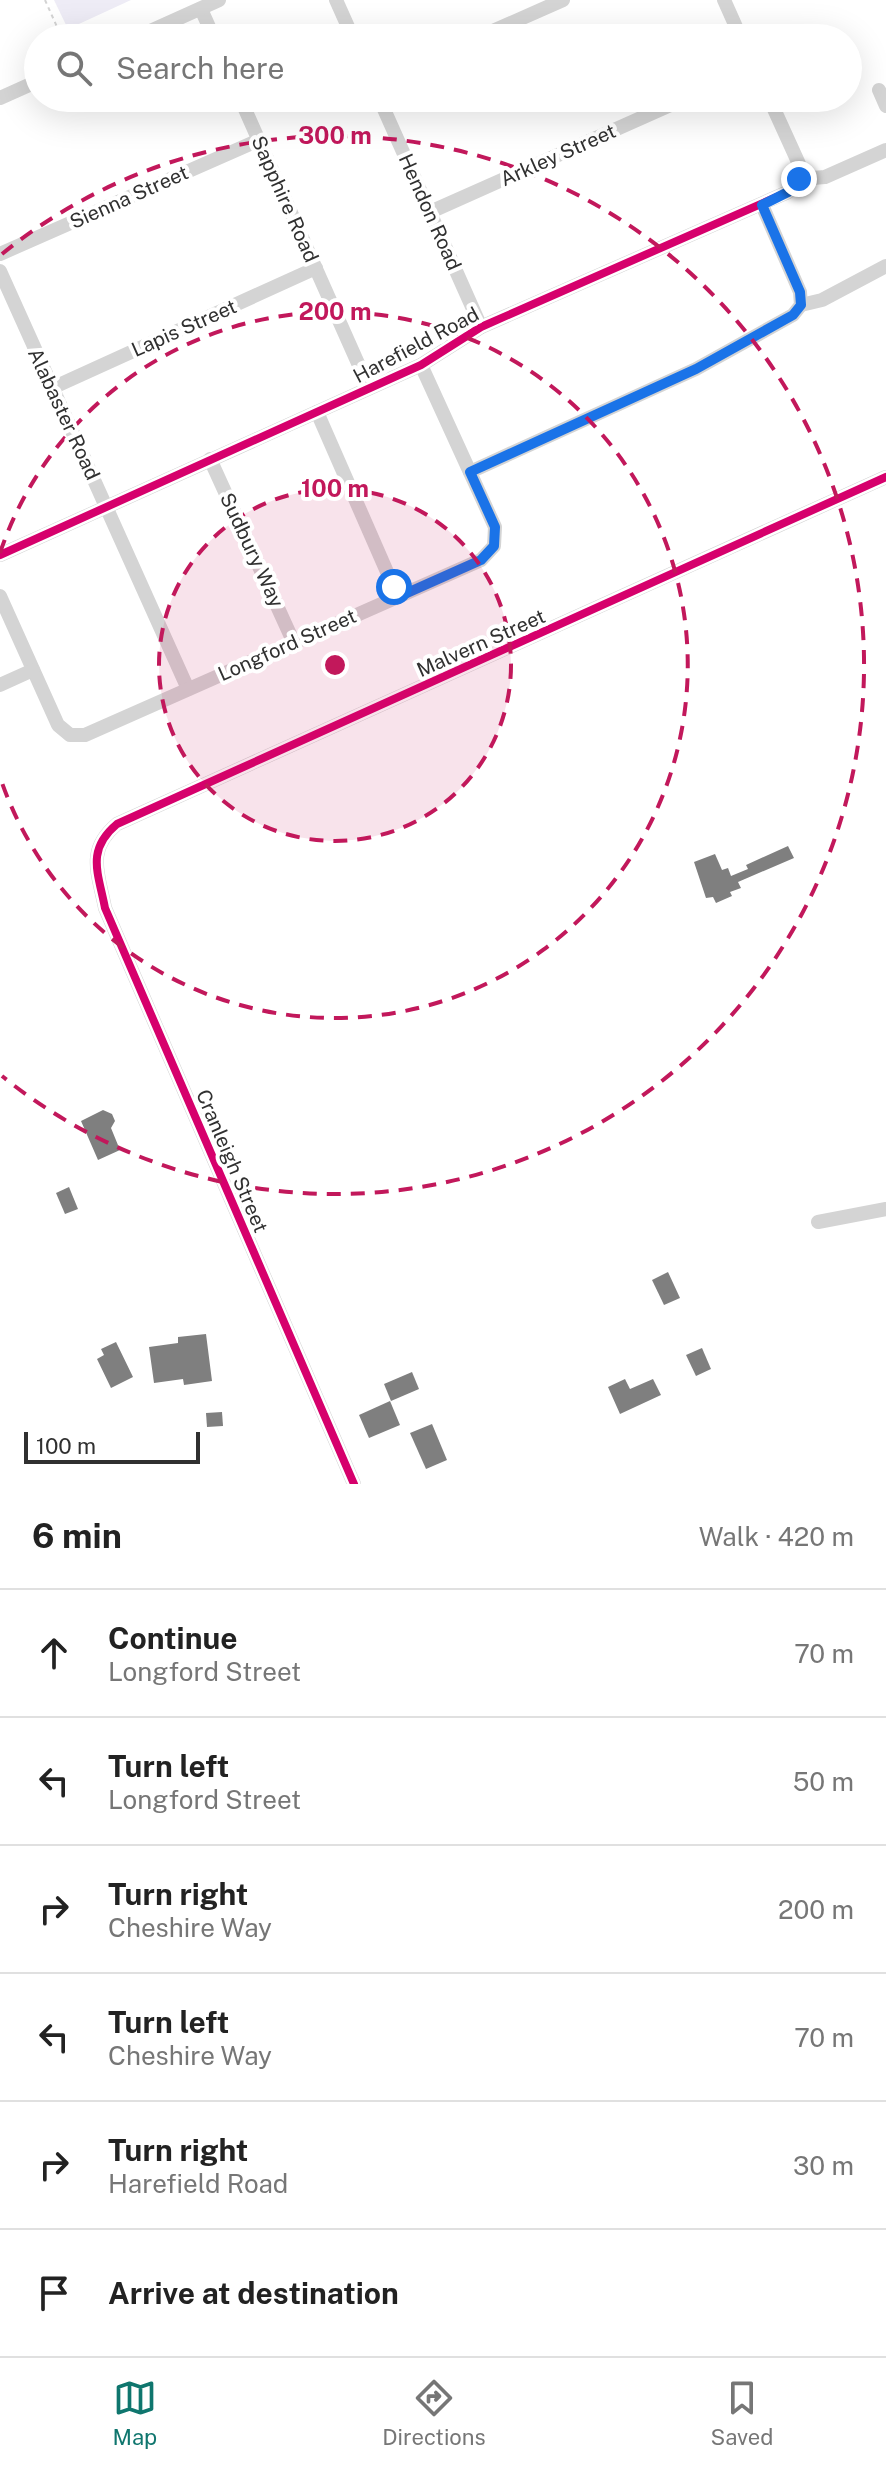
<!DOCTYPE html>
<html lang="en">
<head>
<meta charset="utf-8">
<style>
  :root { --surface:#fff; --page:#f2f2f2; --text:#222; --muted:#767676; --line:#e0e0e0; --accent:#0f766e }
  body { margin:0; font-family:"Public Sans",sans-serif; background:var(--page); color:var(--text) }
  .scale { position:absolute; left:24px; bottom:20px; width:176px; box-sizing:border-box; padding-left:8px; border:4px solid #303030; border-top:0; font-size:22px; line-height:28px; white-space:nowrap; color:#303030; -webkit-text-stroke:6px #fff; paint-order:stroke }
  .stop { position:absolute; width:24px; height:24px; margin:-18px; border:6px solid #1a73e8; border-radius:50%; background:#fff }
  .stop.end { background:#1a73e8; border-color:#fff; box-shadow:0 2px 8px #0008 }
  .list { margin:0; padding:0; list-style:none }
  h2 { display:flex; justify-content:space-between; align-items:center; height:104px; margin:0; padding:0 32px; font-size:34px }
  h2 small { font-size:26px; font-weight:400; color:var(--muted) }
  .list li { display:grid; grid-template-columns:52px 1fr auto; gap:24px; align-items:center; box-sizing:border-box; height:128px; padding:0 32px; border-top:2px solid var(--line) }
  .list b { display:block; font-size:30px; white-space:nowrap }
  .list p { margin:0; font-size:26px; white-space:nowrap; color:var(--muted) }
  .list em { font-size:26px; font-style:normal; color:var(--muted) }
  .icon { flex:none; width:44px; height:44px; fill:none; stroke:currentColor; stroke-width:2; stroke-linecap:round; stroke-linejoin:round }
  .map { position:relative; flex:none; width:886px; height:1484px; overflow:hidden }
  .search { position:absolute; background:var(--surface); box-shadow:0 8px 32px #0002; left:24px; right:24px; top:24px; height:88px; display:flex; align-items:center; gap:20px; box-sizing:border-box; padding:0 28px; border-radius:44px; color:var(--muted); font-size:30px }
  .sheet { height:872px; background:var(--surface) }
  nav { display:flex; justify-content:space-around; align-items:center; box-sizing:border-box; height:112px; border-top:2px solid var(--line); background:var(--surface); font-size:22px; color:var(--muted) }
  nav a { display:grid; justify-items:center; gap:4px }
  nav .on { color:var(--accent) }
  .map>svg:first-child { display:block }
  .green { fill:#eeecf6 }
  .building { fill:#7f7f7f }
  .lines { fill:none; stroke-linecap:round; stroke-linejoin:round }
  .path { stroke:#d3d3d3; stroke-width:2; stroke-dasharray:4 4; stroke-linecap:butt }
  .minor { stroke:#d4d4d4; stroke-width:14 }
  .cycleway-casing { stroke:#fff; stroke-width:13 }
  .cycleway { stroke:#d6006c; stroke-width:8 }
  .route { stroke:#1a73e8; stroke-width:10 }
  .ring { fill:none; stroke:#c2185b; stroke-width:4; stroke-dasharray:14 10 }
  .labels { text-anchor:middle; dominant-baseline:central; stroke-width:8; stroke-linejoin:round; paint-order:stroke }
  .street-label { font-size:20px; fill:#303030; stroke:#fff }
  .centre { fill:#c2185b; stroke:#fff; stroke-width:4 }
  .ring-label { font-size:24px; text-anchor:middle; font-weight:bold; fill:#c2185b; stroke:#fff; stroke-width:8; stroke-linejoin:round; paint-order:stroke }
</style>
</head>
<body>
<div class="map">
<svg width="886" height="1484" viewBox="0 0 886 1484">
  <rect width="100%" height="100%" fill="#fff"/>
  <path class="green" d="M54,0H131L68,29Z"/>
  <g class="building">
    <path d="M788,846L794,858L738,882L741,888L730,892L732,896L716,903L713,897L706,898L694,862L715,854L722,870L728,868L731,876L748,869L746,865Z"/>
    <path d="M103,1110L112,1114L115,1121L111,1128L120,1150L98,1160L81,1121Z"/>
    <path d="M69,1187L78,1209L65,1214L56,1193Z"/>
    <path d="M668,1272L680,1298L664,1305L652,1280Z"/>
    <path d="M206,1334L212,1381L184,1385L183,1379L154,1383L149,1347L178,1343V1337Z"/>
    <path d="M116,1342L133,1377L111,1388L97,1359L104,1355L101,1349Z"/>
    <path d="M702,1348L711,1369L696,1376L686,1355Z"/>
    <path d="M412,1372L419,1389L391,1401L384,1384Z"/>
    <path d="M625,1379L630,1389L653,1379L661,1395L620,1414L608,1387Z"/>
    <path d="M390,1401L400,1425L369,1438L359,1415Z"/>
    <path d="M222,1412L223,1426L207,1427L206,1413Z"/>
    <path d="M432,1424L447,1460L426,1469L410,1433Z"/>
  </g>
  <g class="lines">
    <path class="path" d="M45,0L62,38"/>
    <g class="minor">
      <path d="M336,0L353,38"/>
      <path d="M724,0L741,38"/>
      <path d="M201,9L214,38"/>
      <path d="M135,38L219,0"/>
      <path d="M477,38L563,0"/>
      <path d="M879,90L886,106"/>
      <path d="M0,98L38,81"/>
      <path d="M240,98L369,388"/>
      <path d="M379,98L481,327"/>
      <path d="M769,98L799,164V179"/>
      <path d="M799,179L825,177L886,150"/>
      <path d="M430,212L686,98"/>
      <path d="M0,254L259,140"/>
      <path d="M0,271L188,689"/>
      <path d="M801,305L822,300L886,266"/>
      <path d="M52,388L316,268"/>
      <path d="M317,412L398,597"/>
      <path d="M210,459L293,641"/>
      <path d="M470,472L696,369L793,315L801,305L800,292L762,205"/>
      <path d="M0,555L421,365L481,327L788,192L799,179"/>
      <path d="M0,596L58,725L70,735H85L481,560L494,546L495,527L421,365"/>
      <path d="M0,685L33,670"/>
      <path d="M818,1222L886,1209"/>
      <path d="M354,1484L105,908C98,872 86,850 117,824L886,477"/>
    </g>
    <g class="cycleway-casing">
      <g id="cycleway">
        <path d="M0,555L421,365L481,327L788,192L799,179"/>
        <path d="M354,1484L105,908C98,872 86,850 117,824L886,477"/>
      </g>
    </g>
    <use href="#cycleway" class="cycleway"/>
  </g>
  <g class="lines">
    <path class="route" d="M394,587L398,597L481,560L494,546L495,527L470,472L696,369L793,315L801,305L800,292L762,205L788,192L799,179"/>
  </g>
  <circle cx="335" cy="665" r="176" fill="#c2185b" fill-opacity=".12"/>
  <g class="ring">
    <circle cx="335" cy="665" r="176"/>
    <path d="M0 553A353 353 0 1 1 0 777"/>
    <path d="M2 254A529 529 0 1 1 2 1076"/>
  </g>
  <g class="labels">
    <g class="street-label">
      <text transform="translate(558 155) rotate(-24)">Arkley Street</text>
      <text transform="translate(129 197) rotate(-24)">Sienna Street</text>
      <text transform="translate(285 199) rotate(66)">Sapphire Road</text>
      <text transform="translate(430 212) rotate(66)">Hendon Road</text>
      <text transform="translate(184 328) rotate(-24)">Lapis Street</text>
      <text transform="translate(416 345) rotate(-28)">Harefield Road</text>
      <text transform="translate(64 414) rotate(65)">Alabaster Road</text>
      <text transform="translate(252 550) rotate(65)">Sudbury Way</text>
      <text transform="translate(481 643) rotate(-24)">Malvern Street</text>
      <text transform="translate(287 645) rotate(-24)">Longford Street</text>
      <text transform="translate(232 1161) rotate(67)">Cranleigh Street</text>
    </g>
  </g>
  <circle cx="335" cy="665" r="12" class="centre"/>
  <g class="ring-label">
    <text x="335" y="144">300 m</text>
    <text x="335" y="320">200 m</text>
    <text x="335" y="497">100 m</text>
  </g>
</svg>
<div class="scale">100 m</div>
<div class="stop" style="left:394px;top:587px"></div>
<div class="stop end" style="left:799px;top:179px"></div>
<div class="search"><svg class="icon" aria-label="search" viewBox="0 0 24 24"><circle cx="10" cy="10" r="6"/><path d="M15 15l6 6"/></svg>Search here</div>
</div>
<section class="sheet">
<h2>6 min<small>Walk · 420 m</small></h2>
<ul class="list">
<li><svg class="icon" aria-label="ahead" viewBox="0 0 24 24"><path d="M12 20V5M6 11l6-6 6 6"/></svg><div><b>Continue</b><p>Longford Street</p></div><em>70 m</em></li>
<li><svg class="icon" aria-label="left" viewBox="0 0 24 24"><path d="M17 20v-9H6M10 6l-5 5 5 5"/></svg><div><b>Turn left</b><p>Longford Street</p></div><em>50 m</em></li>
<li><svg class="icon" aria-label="right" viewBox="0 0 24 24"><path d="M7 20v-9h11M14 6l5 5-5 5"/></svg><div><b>Turn right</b><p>Cheshire Way</p></div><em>200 m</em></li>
<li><svg class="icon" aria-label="left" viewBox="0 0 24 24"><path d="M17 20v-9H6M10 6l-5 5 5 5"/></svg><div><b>Turn left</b><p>Cheshire Way</p></div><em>70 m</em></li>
<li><svg class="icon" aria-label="right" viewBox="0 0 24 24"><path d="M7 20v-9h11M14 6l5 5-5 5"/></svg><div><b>Turn right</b><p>Harefield Road</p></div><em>30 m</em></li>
<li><svg class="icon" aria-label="arrive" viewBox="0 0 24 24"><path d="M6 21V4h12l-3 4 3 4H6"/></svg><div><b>Arrive at destination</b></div></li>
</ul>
</section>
<nav>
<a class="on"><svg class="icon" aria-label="map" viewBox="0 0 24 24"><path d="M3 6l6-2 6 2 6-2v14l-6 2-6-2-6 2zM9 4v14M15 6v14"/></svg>Map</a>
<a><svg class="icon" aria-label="directions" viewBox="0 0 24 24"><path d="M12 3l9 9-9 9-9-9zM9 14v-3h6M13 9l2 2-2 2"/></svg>Directions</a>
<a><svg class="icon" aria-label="saved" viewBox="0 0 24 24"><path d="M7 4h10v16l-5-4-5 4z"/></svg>Saved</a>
</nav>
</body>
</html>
